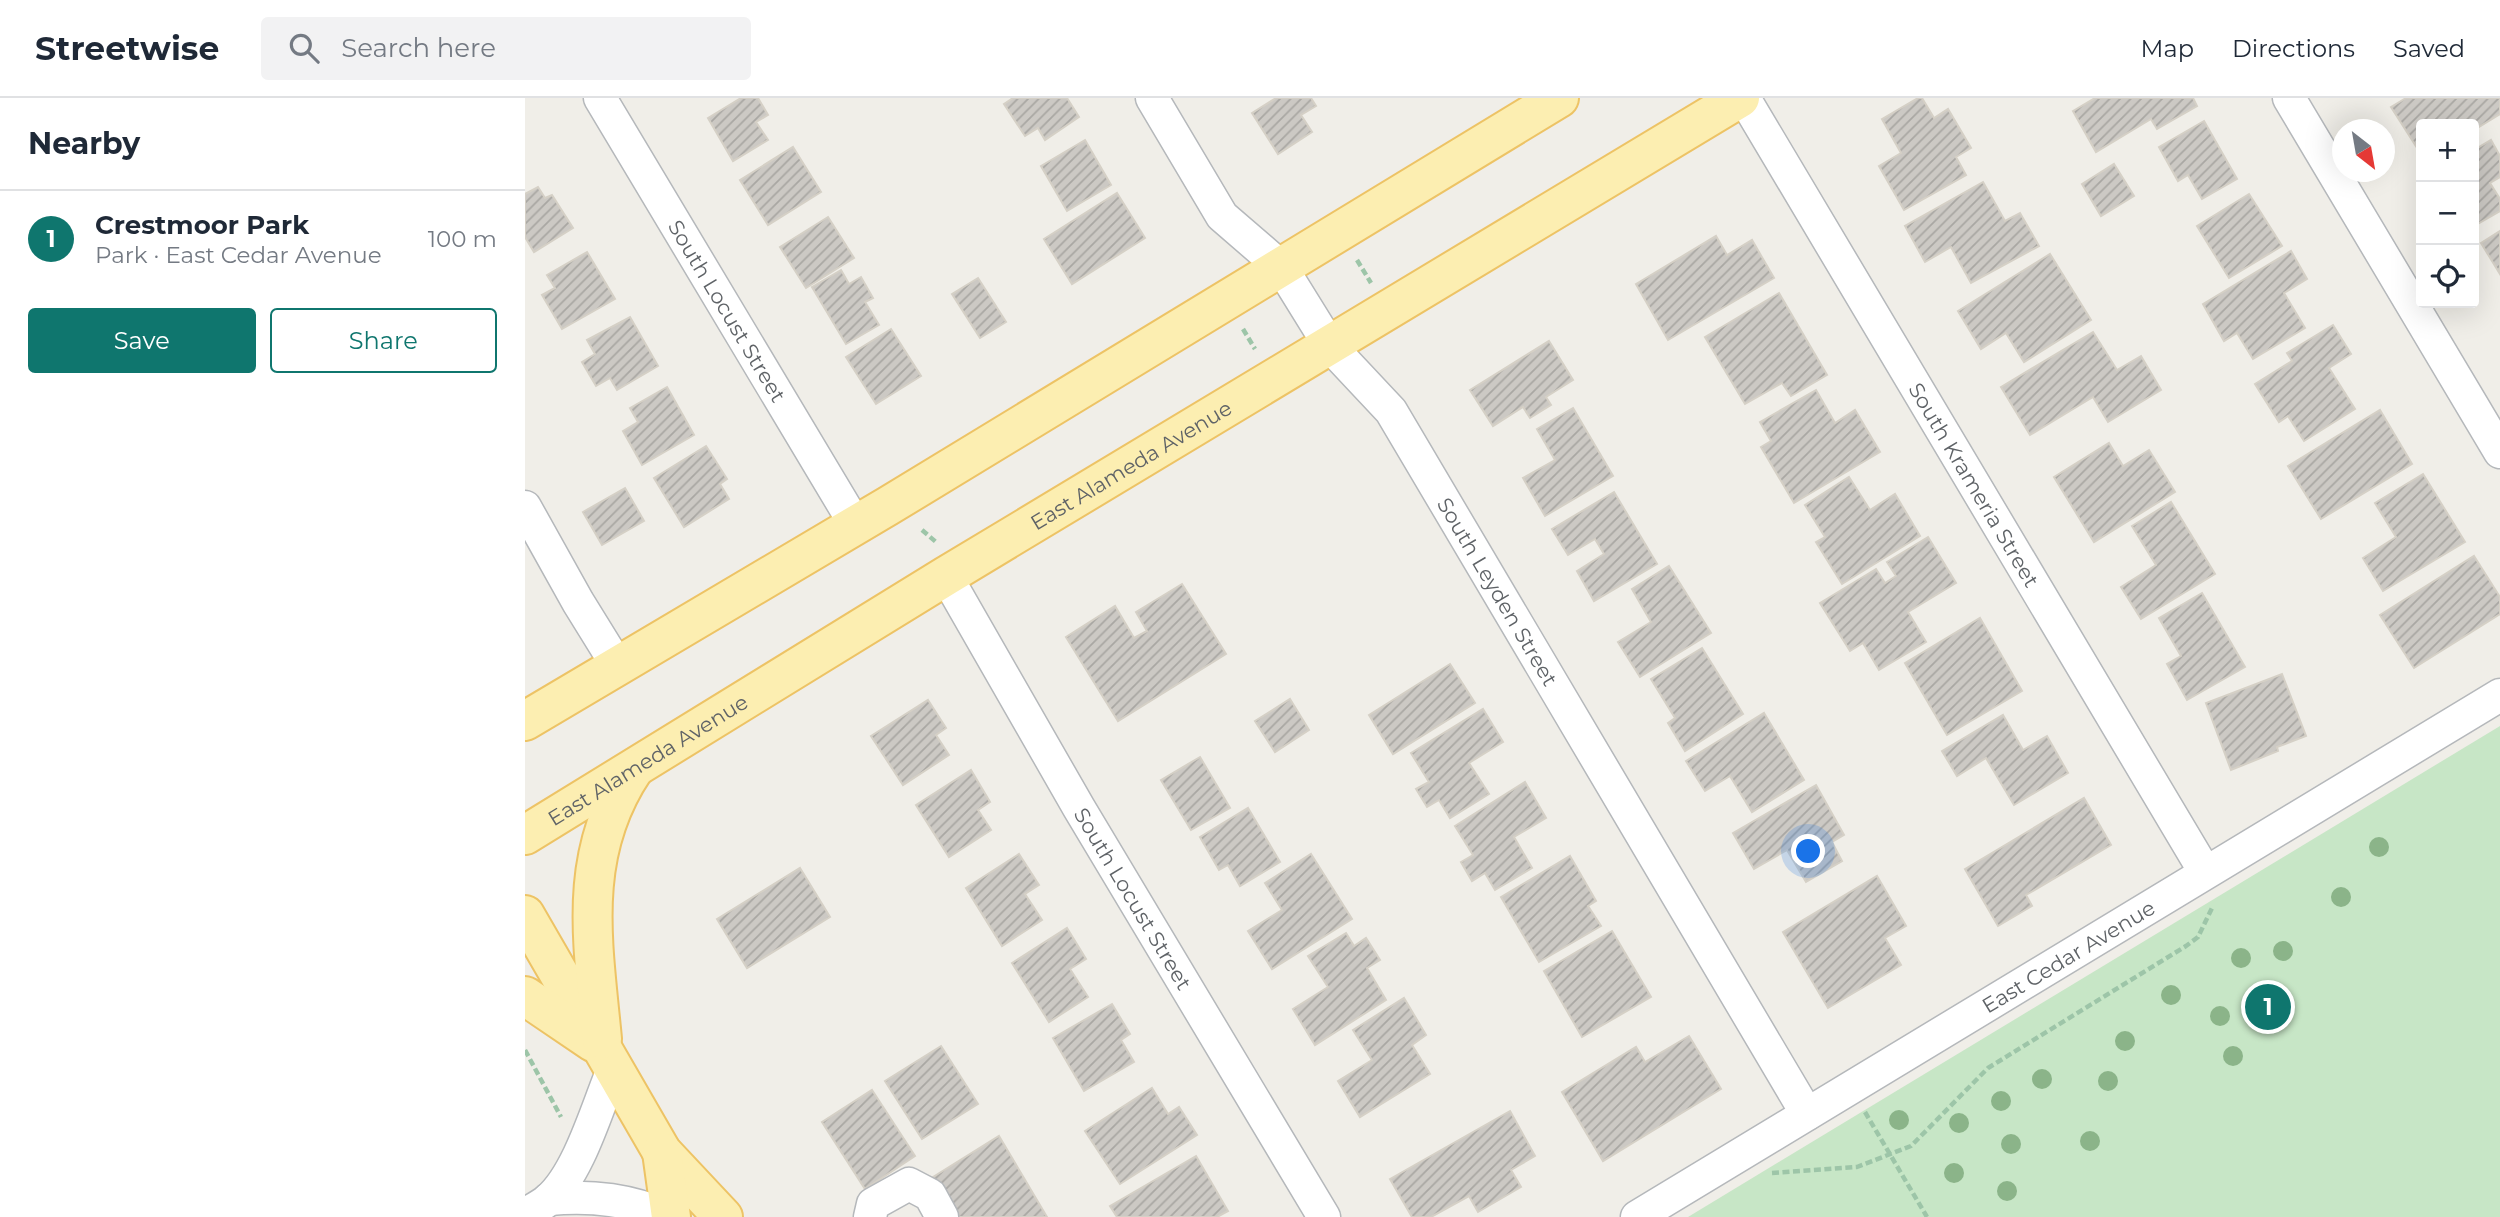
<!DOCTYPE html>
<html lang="en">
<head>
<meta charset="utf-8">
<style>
  :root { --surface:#fff; --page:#f2f2f3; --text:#1f2937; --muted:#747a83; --line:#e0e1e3; --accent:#0f766e }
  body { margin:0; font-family:Montserrat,sans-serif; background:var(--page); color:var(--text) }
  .controls { position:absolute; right:21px; top:21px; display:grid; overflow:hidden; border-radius:7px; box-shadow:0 7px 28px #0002 }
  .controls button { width:63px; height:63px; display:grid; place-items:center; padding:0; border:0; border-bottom:2px solid var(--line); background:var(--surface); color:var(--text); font:35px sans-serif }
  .compass { position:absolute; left:1807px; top:21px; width:63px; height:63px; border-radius:50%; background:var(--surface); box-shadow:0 7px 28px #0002; rotate:149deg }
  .you { position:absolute; left:1284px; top:754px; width:24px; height:24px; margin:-18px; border:5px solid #fff; border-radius:50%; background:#1a73e8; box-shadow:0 0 0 10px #1a73e833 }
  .badge { display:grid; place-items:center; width:46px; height:46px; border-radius:50%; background:var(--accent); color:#fff; font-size:23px; font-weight:700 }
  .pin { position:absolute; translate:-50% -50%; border:4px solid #fff; box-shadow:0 2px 7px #0006 }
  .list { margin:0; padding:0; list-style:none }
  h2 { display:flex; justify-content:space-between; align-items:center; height:91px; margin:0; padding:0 28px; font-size:30px }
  h2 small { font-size:23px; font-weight:400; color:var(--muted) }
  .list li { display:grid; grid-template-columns:46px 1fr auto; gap:21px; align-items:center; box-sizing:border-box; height:98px; padding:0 28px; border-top:2px solid var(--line) }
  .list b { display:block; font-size:26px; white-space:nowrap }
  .list p { margin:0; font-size:23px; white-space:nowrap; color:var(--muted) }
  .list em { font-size:23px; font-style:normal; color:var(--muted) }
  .actions { display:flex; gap:14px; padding:21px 28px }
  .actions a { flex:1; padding:16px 0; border:2px solid var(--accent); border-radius:7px; text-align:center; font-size:24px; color:var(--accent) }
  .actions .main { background:var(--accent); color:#fff }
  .icon { flex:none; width:38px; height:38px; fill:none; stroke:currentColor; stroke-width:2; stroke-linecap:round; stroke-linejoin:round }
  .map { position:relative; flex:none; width:1975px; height:1119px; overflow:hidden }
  header { display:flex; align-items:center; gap:42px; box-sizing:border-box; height:98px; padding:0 35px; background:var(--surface); border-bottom:2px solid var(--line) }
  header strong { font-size:33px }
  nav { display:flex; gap:38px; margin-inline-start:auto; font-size:24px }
  .search { width:490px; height:63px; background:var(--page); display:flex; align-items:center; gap:18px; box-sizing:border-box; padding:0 24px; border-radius:7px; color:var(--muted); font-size:26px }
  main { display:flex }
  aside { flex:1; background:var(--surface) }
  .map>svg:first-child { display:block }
  .park { fill:#c7e6c6 }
  .building { fill:url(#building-hatch); stroke:#d5d0c6; stroke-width:2 }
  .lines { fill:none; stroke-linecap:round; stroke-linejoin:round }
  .minor-casing { stroke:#b5b8bb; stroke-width:35 }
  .major-casing { stroke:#edc365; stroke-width:42 }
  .path { stroke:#9dc5a8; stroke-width:4.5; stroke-dasharray:7 3.5; stroke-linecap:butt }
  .minor { stroke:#fff; stroke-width:32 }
  .major { stroke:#fceeb1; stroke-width:38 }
  .tree { fill:#8bb489 }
  .labels { text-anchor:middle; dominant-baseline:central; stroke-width:5; stroke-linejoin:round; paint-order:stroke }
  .street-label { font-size:21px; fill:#5f6367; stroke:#fff }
</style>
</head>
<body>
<header>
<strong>Streetwise</strong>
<div class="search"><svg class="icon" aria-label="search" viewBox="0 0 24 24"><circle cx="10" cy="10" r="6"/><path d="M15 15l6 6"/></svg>Search here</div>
<nav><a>Map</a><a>Directions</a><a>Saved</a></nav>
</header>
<main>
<aside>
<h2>Nearby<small></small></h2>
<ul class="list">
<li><span class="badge">1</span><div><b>Crestmoor Park</b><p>Park · East Cedar Avenue</p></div><em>100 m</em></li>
</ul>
<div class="actions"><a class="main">Save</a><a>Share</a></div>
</aside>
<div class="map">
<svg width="1975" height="1119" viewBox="0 0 1975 1119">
  <defs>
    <pattern id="building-hatch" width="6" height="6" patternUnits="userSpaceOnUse" patternTransform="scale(1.75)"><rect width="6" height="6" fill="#ccc9c4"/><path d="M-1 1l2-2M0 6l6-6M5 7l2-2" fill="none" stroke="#a9a7a3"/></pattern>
  </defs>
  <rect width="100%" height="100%" fill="#f0eee8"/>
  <path class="park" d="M1975,628V1119H1163Z"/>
  <g class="building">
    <path d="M216,0H233L243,17L231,24L243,42L208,63L183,20Z"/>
    <path d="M488,0H542L554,19L520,42L513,30L500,38L479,6Z"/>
    <path d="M751,0H786L791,8L776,17L787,34L753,56L727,15Z"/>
    <path d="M1393,0H1397L1409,20L1423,11L1446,50L1431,59L1441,77L1379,112L1354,68L1376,55L1357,21Z"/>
    <path d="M1570,0H1668L1672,8L1632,31L1626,21L1571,54L1548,13Z"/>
    <path d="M1881,0H1975V16L1949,32V26H1896V56L1866,9Z"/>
    <path d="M1679,23L1712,81L1677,101L1663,77L1653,83L1634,49Z"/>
    <path d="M560,42L586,87L542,113L516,68Z"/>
    <path d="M1966,42L1975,58V79L1965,85L1975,101V113L1949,128V52Z"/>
    <path d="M268,49L296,94L243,127L215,82Z"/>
    <path d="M1589,66L1609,98L1576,118L1557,86Z"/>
    <path d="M1458,84L1480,123L1495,115L1514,148L1446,185L1426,149L1400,164L1380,128Z"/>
    <path d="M13,89L20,100L27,97L48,130L9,154L0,139V96Z"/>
    <path d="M592,95L620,140L547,186L519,141Z"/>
    <path d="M1724,96L1757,148L1704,180L1672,128Z"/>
    <path d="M303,119L329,160L281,190L255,149Z"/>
    <path d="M1975,133V176L1956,145Z"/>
    <path d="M1191,138L1202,157L1227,142L1249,180L1143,242L1111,186Z"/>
    <path d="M1766,153L1782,181L1759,195L1780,230L1728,261L1712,235L1699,243L1678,206Z"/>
    <path d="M62,154L90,201L37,231L17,197L30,190L22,177Z"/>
    <path d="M1525,156L1566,222L1499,264L1481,235L1456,251L1433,213Z"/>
    <path d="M316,172L324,186L336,179L348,200L340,204L354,227L321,246L287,189Z"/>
    <path d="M453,180L481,224L455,240L427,196Z"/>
    <path d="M1254,195L1302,277L1266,298L1257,285L1220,306L1180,239Z"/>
    <path d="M105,219L133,268L92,292L85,280L71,288L57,264L70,256L62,242Z"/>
    <path d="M1808,227L1826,256L1804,270L1830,311L1779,343L1763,318L1754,324L1730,286L1767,263L1762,255Z"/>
    <path d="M366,231L396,278L351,306L321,259Z"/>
    <path d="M1568,234L1592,272L1616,258L1636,292L1583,324L1568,299L1505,337L1476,289Z"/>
    <path d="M1024,243L1048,282L1021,299L1026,307L1005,320L998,309L968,328L945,292Z"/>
    <path d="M142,289L169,337L117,367L98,333L113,324L105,310Z"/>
    <path d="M1291,292L1310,325L1330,312L1355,354L1269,405L1236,349L1246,343L1235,324Z"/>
    <path d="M1048,310L1088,378L1020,418L998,380L1030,362L1012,331Z"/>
    <path d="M1855,312L1887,366L1796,421L1763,368Z"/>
    <path d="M1584,345L1598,368L1624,352L1650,394L1569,444L1529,379Z"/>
    <path d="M181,348L202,381L195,386L204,401L159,429L129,380Z"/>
    <path d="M1898,376L1940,444L1858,493L1838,460L1871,439L1850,405Z"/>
    <path d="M1324,379L1345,412L1370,396L1395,438L1317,486L1291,444L1300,439L1280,407Z"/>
    <path d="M100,390L119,423L77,447L58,414Z"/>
    <path d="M1089,394L1132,466L1069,503L1052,473L1079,456L1070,441L1043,457L1027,431Z"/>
    <path d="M1646,404L1690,476L1616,521L1596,489L1631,467L1607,428Z"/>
    <path d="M1403,439L1431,485L1383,514L1401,544L1354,572L1338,545L1325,553L1295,505L1351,471L1360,485L1371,478L1362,464Z"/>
    <path d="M1949,458L1975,499V516L1889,570L1855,517Z"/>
    <path d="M1144,468L1186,535L1115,579L1093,544L1126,524L1107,491Z"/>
    <path d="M657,486L701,556L593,623L541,539L590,508L609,540L622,533L611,514Z"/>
    <path d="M1677,495L1720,569L1662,602L1642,566L1656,558L1634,520Z"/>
    <path d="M1455,520L1497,593L1422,637L1380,565Z"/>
    <path d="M1177,550L1218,616L1160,653L1143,625L1150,620L1126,581Z"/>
    <path d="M925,566L950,605L868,656L844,617Z"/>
    <path d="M1757,576L1781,638L1752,649L1753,653L1706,672L1681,605Z"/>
    <path d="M765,601L784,632L750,654L730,623Z"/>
    <path d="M403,602L421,630L411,637L424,657L378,687L346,638Z"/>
    <path d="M958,611L978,644L944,665L964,696L925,720L914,702L902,709L891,691L904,684L886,655Z"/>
    <path d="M1239,615L1279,682L1227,714L1205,678L1180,693L1161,663Z"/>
    <path d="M1478,617L1498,652L1522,638L1543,675L1489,707L1461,660L1432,678L1417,653Z"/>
    <path d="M675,659L705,710L666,732L636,682Z"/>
    <path d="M446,672L465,704L453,712L466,732L424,759L391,707Z"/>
    <path d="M1000,684L1021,720L989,739L1007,770L970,792L960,775L947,783L936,764L948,757L930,728Z"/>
    <path d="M1291,687L1319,737L1307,744L1317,763L1281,784L1262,752L1229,771L1208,735Z"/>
    <path d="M1559,700L1586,747L1501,797L1507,808L1473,828L1440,771Z"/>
    <path d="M723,710L755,764L715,788L703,767L694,772L675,739Z"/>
    <path d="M494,756L514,787L500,796L517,822L477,848L441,790Z"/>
    <path d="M786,756L827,821L747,871L723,833L757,812L740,785Z"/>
    <path d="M1045,758L1071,803L1063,808L1076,828L1014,864L976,799Z"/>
    <path d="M275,770L305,819L222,870L192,821Z"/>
    <path d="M1352,778L1381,828L1360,840L1376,867L1303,910L1258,834Z"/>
    <path d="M542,830L561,861L545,871L563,899L524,924L487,865Z"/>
    <path d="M1087,833L1126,899L1057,939L1019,873Z"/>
    <path d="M821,835L829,848L841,840L855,862L842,870L861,902L790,947L768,911L803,889L783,858Z"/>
    <path d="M879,900L901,937L887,947L905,976L835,1019L813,983L847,962L828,932Z"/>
    <path d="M587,906L605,936L596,942L609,964L559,993L528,940Z"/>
    <path d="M1164,938L1196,991L1078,1063L1037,994L1111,949L1120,964Z"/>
    <path d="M416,948L453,1006L397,1041L360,983Z"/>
    <path d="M627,990L643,1016L654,1009L672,1037L595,1086L560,1033Z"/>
    <path d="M347,992L390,1058L340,1091L297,1024Z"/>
    <path d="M985,1013L1010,1058L986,1072L996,1089L953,1114L944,1098L906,1119H887L865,1081Z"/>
    <path d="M474,1038L522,1119H432L408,1079Z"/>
    <path d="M671,1058L703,1113L692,1119H592L585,1108Z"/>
  </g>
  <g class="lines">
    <g class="minor-casing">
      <g id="minor">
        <path id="s1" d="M75,0L330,426"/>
        <path id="s2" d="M627,0L697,118L756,169L805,248L866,313L1282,1016"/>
        <path id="s3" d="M1219,0L1680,774"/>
        <path d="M1764,0L1975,354"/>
        <path d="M0,409L53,504L92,567"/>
        <path id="s4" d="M421,478L554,710L799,1119"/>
        <path d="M24,1101C70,1097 103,1102 146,1119"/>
        <path d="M0,1116C8,1112 17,1107 23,1102C54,1076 73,1007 89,969"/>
        <path d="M345,1119L348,1106L384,1086L405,1097L417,1119"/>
        <path id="s5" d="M1112,1119L1975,597"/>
      </g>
    </g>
    <g class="major-casing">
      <g id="major">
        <path d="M0,623L363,408L1034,0"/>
        <path id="s6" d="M0,737L421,478L1215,0"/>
        <path d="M0,817L137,1054L198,1119"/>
        <path d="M0,898L68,944"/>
        <path d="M77,941C68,845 51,757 109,671"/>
        <path d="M137,1054L146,1119"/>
      </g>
    </g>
    <g class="path">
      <path d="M832,162L846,185"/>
      <path d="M718,231L730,251"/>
      <path d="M397,432L411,444"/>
      <path d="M0,952L36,1019"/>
      <path d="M1340,1014L1402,1119"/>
      <path d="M1247,1075L1332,1069L1386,1048L1463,970L1661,848L1673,839L1687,810"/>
    </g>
    <use href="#minor" class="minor"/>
    <use href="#major" class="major"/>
  </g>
  <g class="tree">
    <circle cx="1854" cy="749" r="10"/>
    <circle cx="1816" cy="799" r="10"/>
    <circle cx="1758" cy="853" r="10"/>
    <circle cx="1716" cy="860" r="10"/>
    <circle cx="1646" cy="897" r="10"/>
    <circle cx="1749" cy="911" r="10"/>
    <circle cx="1695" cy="918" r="10"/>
    <circle cx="1600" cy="943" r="10"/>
    <circle cx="1708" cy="958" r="10"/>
    <circle cx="1517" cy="981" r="10"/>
    <circle cx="1583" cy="983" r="10"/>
    <circle cx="1476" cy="1003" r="10"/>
    <circle cx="1374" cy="1022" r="10"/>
    <circle cx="1434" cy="1025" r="10"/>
    <circle cx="1565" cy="1043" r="10"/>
    <circle cx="1486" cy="1046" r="10"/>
    <circle cx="1429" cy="1075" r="10"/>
    <circle cx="1482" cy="1093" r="10"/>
  </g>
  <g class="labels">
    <g class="street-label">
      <text stroke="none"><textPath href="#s1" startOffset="248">South Locust Street</textPath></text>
      <text stroke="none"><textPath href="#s6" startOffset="710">East Alameda Avenue</textPath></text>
      <text stroke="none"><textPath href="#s3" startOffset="450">South Krameria Street</textPath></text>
      <text stroke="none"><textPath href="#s2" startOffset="607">South Leyden Street</textPath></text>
      <text stroke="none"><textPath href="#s6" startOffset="144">East Alameda Avenue</textPath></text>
      <text stroke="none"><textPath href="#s4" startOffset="373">South Locust Street</textPath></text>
      <text stroke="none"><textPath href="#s5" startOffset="504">East Cedar Avenue</textPath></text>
    </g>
  </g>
</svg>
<div class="controls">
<button>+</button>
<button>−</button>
<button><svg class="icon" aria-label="locate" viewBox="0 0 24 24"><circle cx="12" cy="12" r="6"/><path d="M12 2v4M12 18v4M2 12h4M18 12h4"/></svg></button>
</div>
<svg class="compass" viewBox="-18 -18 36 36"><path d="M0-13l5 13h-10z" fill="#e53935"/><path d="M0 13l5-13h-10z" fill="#747a83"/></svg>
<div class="you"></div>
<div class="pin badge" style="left:1743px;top:909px">1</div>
</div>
</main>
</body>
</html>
